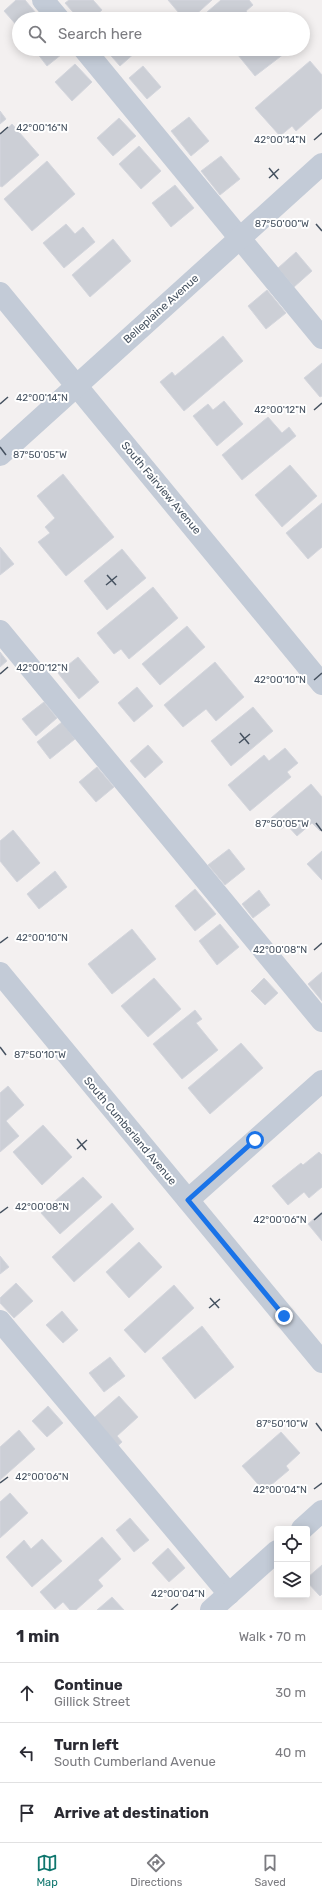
<!DOCTYPE html>
<html lang="en">
<head>
<meta charset="utf-8">
<style>
  :root { --surface:#fff; --page:#f7f7f7; --text:#2b2b33; --muted:#7c7c81; --line:#e1e1e2; --accent:#0f766e }
  body { margin:0; font-family:Rubik,sans-serif; background:var(--page); color:var(--text) }
  .controls { position:absolute; right:12px; bottom:12px; display:grid; overflow:hidden; border-radius:4px; box-shadow:0 2px 10px #0003 }
  .controls button { width:36px; height:36px; display:grid; place-items:center; padding:0; border:0; border-bottom:1px solid var(--line); background:var(--surface); color:var(--text); font:20px sans-serif }
  .stop { position:absolute; width:12px; height:12px; margin:-9px; border:3px solid #1a73e8; border-radius:50%; background:#fff }
  .stop.end { background:#1a73e8; border-color:#fff; box-shadow:0 1px 4px #0008 }
  .list { margin:0; padding:0; list-style:none }
  h2 { display:flex; justify-content:space-between; align-items:center; height:52px; margin:0; padding:0 16px; font-size:17px }
  h2 small { font-size:13px; font-weight:400; color:var(--muted) }
  .list li { display:grid; grid-template-columns:26px 1fr auto; gap:12px; align-items:center; box-sizing:border-box; height:60px; padding:0 16px; border-top:1px solid var(--line) }
  .list b { display:block; font-size:15px; white-space:nowrap }
  .list p { margin:0; font-size:13px; white-space:nowrap; color:var(--muted) }
  .list em { font-size:13px; font-style:normal; color:var(--muted) }
  .icon { flex:none; width:22px; height:22px; fill:none; stroke:currentColor; stroke-width:2; stroke-linecap:round; stroke-linejoin:round }
  .map { position:relative; flex:none; width:322px; height:1610px; overflow:hidden }
  .search { position:absolute; background:var(--surface); box-shadow:0 2px 10px #0003; left:12px; right:12px; top:12px; height:44px; display:flex; align-items:center; gap:10px; box-sizing:border-box; padding:0 14px; border-radius:22px; color:var(--muted); font-size:15px }
  .sheet { height:232px; background:var(--surface) }
  nav { display:flex; justify-content:space-around; align-items:center; box-sizing:border-box; height:56px; border-top:1px solid var(--line); background:var(--surface); font-size:11px; color:var(--muted) }
  nav a { display:grid; justify-items:center; gap:2px }
  nav .on { color:var(--accent) }
  .map>svg:first-child { display:block }
  .building { fill:#cccfd6; stroke:#d4d6dd }
  .lines { fill:none; stroke-linecap:round; stroke-linejoin:round }
  .minor { stroke:#c3cbd7; stroke-width:22 }
  .route { stroke:#1a73e8; stroke-width:5 }
  .ticks { fill:none; stroke:#465260; stroke-width:1.5 }
  .labels { text-anchor:middle; dominant-baseline:central; stroke-width:4; stroke-linejoin:round; paint-order:stroke }
  .street-label { font-size:11px; fill:#465260; stroke:#fff }
  .ticks-label { font-size:10px; text-anchor:middle; fill:#465260; stroke:#fff; stroke-width:4; stroke-linejoin:round; paint-order:stroke }
</style>
</head>
<body>
<div class="map">
<svg width="322" height="1610" viewBox="0 0 322 1610">
  <rect width="100%" height="100%" fill="#f3f0f0"/>
  <g class="building">
    <path d="M16,0H25L36,13L29,19H19V28L4,11Z"/>
    <path d="M69,0H93L102,10L92,19H79L65,3Z"/>
    <path d="M168,0H212L191,19H184Z"/>
    <path d="M221,0H249L253,5L246,11L253,19H199Z"/>
    <path d="M34,49H66L67,50L47,66Z"/>
    <path d="M105,49H135L137,51L120,66Z"/>
    <path d="M247,49H289V50L255,76L238,55Z"/>
    <path d="M310,61L322,75V108L296,131L292,126L280,136L255,108Z"/>
    <path d="M75,64L92,82L72,101L55,82Z"/>
    <path d="M143,66L161,87L147,99L129,78Z"/>
    <path d="M0,111L6,119L0,124Z"/>
    <path d="M189,117L209,141L191,156L171,131Z"/>
    <path d="M119,118L136,136L113,156L97,138Z"/>
    <path d="M12,124L39,155L2,187L0,186V135Z"/>
    <path d="M139,146L161,171L141,189L119,164Z"/>
    <path d="M221,156L240,179L220,195L201,171Z"/>
    <path d="M47,161L75,194L32,231L4,199Z"/>
    <path d="M175,185L194,208L171,227L152,203Z"/>
    <path d="M66,224L75,234L83,227L95,242L64,268L43,243Z"/>
    <path d="M113,239L131,261L90,297L72,275Z"/>
    <path d="M296,252L312,271L294,287L278,268Z"/>
    <path d="M267,290L286,313L266,329L248,306Z"/>
    <path d="M223,336L243,361L184,411L160,382L172,372L175,376Z"/>
    <path d="M322,363V396L320,397L304,378Z"/>
    <path d="M224,401L243,424L217,446L193,416L208,404L213,410Z"/>
    <path d="M268,417L282,433L289,427L296,436L242,480L222,455Z"/>
    <path d="M290,465L317,496L282,527L255,495Z"/>
    <path d="M63,474L114,537L66,576L38,542L50,533L45,527L55,518L37,496Z"/>
    <path d="M322,503V547L308,559L286,533Z"/>
    <path d="M0,547L14,564L0,575Z"/>
    <path d="M122,549L146,578L107,610L84,581Z"/>
    <path d="M153,587L178,618L129,659L121,649L114,654L97,633Z"/>
    <path d="M187,626L205,647L160,685L142,664Z"/>
    <path d="M0,652L7,661L0,667Z"/>
    <path d="M78,657L99,682L79,699L58,673Z"/>
    <path d="M215,662L244,697L216,721L206,709L183,727L164,705Z"/>
    <path d="M137,687L153,706L134,722L118,703Z"/>
    <path d="M44,702L57,718L36,736L22,719Z"/>
    <path d="M253,707L273,731L231,766L211,741Z"/>
    <path d="M62,722L75,739L50,759L37,742Z"/>
    <path d="M148,745L163,762L145,778L130,761Z"/>
    <path d="M285,748L298,763L287,772L291,777L250,811L228,785L264,755L269,761Z"/>
    <path d="M97,767L114,787L96,802L79,782Z"/>
    <path d="M311,784L322,797V829L320,831L312,823L297,836L287,825L281,829L271,818Z"/>
    <path d="M13,830L40,863L17,882L0,861V841Z"/>
    <path d="M229,849L245,869L225,885L208,865Z"/>
    <path d="M322,851V880L307,864Z"/>
    <path d="M55,871L67,887L39,909L27,894Z"/>
    <path d="M195,889L216,914L195,931L175,906Z"/>
    <path d="M259,890L270,905L253,918L242,904Z"/>
    <path d="M220,924L239,947L217,965L199,941Z"/>
    <path d="M132,929L156,959L112,994L88,964Z"/>
    <path d="M322,972V1001L308,984Z"/>
    <path d="M154,978L181,1009L148,1037L121,1006Z"/>
    <path d="M264,978L278,993L265,1005L251,991Z"/>
    <path d="M195,1010L202,1019L196,1023L218,1050L182,1079L153,1044Z"/>
    <path d="M241,1043L263,1068L210,1114L188,1088Z"/>
    <path d="M8,1086L24,1105L6,1121L19,1136L0,1152V1093Z"/>
    <path d="M43,1125L72,1157L42,1185L13,1152Z"/>
    <path d="M319,1152L322,1155V1187L309,1198L304,1192L288,1205L272,1186L301,1163L303,1165Z"/>
    <path d="M83,1177L102,1197L60,1234L41,1213Z"/>
    <path d="M112,1203L134,1229L74,1282L52,1257Z"/>
    <path d="M322,1212V1241L308,1224Z"/>
    <path d="M139,1242L162,1267L129,1298L106,1272Z"/>
    <path d="M0,1256L9,1267L0,1274Z"/>
    <path d="M16,1283L33,1301L14,1318L0,1303V1298Z"/>
    <path d="M174,1285L194,1308L145,1353L124,1330Z"/>
    <path d="M62,1311L78,1330L63,1343L46,1325Z"/>
    <path d="M202,1326L234,1367L195,1399L162,1358Z"/>
    <path d="M110,1357L125,1376L104,1392L89,1373Z"/>
    <path d="M119,1396L138,1417L117,1436L122,1442L112,1451L88,1423Z"/>
    <path d="M48,1406L63,1423L47,1437L32,1421Z"/>
    <path d="M19,1430L35,1449L0,1480V1447Z"/>
    <path d="M281,1432L300,1453L286,1466L289,1470L264,1491L242,1466Z"/>
    <path d="M10,1493L28,1513L0,1538V1502Z"/>
    <path d="M130,1518L149,1540L134,1552L116,1530Z"/>
    <path d="M102,1537L121,1559L98,1580L103,1586L76,1610H70L63,1602L55,1609L40,1592Z"/>
    <path d="M42,1539L62,1561L32,1587L6,1557L24,1540L31,1549Z"/>
    <path d="M168,1548L185,1568L169,1582L152,1563Z"/>
    <path d="M322,1565V1594L320,1596L307,1582V1578Z"/>
    <path d="M112,1597L124,1610H97Z"/>
  </g>
  <g class="lines">
    <g class="minor">
      <path d="M43,0L59,19"/>
      <path d="M84,49L322,338"/>
      <path d="M0,293L322,684"/>
      <path d="M0,455L322,164"/>
      <path d="M0,631L322,1021"/>
      <path d="M0,973L322,1362"/>
      <path d="M188,1200L322,1081"/>
      <path d="M0,1321L229,1594"/>
      <path d="M302,1529L322,1511"/>
      <path d="M211,1610L277,1551"/>
    </g>
  </g>
  <g class="lines">
    <path class="route" d="M255,1140L188,1200L284,1316"/>
  </g>
  <path class="ticks" d="M0,134L8,127M314,140L322,133M269,168L278,179M269,178L279,169M316,224L322,231M0,404L8,397M314,410L322,403M0,447L6,455M107,575L116,585M106,585L117,576M0,674L8,667M314,680L322,673M240,733L249,744M239,743L250,734M316,823L322,831M0,943L8,937M314,950L322,943M0,1047L6,1055M77,1139L86,1150M77,1149L87,1140M0,1213L8,1207M314,1220L322,1213M210,1298L219,1308M209,1308L220,1299M316,1423L322,1431M0,1483L8,1477M314,1489L322,1483M171,1610L178,1604"/>
  <g class="labels">
    <g class="street-label">
      <text transform="translate(161 309) rotate(-42)">Belleplaine Avenue</text>
      <text transform="translate(161 488) rotate(50)">South Fairview Avenue</text>
      <text transform="translate(130 1131) rotate(50)">South Cumberland Avenue</text>
    </g>
  </g>
  <g class="ticks-label">
    <text x="42" y="131">42°00'16"N</text>
    <text x="280" y="143">42°00'14"N</text>
    <text x="282" y="227">87°50'00"W</text>
    <text x="42" y="401">42°00'14"N</text>
    <text x="280" y="413">42°00'12"N</text>
    <text x="40" y="458">87°50'05"W</text>
    <text x="42" y="671">42°00'12"N</text>
    <text x="280" y="683">42°00'10"N</text>
    <text x="282" y="827">87°50'05"W</text>
    <text x="42" y="941">42°00'10"N</text>
    <text x="280" y="953">42°00'08"N</text>
    <text x="40" y="1058">87°50'10"W</text>
    <text x="42" y="1210">42°00'08"N</text>
    <text x="280" y="1223">42°00'06"N</text>
    <text x="282" y="1427">87°50'10"W</text>
    <text x="42" y="1480">42°00'06"N</text>
    <text x="280" y="1493">42°00'04"N</text>
    <text x="178" y="1597">42°00'04"N</text>
  </g>
</svg>
<div class="controls">
<button><svg class="icon" aria-label="locate" viewBox="0 0 24 24"><circle cx="12" cy="12" r="6"/><path d="M12 2v4M12 18v4M2 12h4M18 12h4"/></svg></button>
<button><svg class="icon" aria-label="layers" viewBox="0 0 24 24"><path d="M12 4l9 5-9 5-9-5zM3 14l9 5 9-5"/></svg></button>
</div>
<div class="stop" style="left:255px;top:1140px"></div>
<div class="stop end" style="left:284px;top:1316px"></div>
<div class="search"><svg class="icon" aria-label="search" viewBox="0 0 24 24"><circle cx="10" cy="10" r="6"/><path d="M15 15l6 6"/></svg>Search here</div>
</div>
<section class="sheet">
<h2>1 min<small>Walk · 70 m</small></h2>
<ul class="list">
<li><svg class="icon" aria-label="ahead" viewBox="0 0 24 24"><path d="M12 20V5M6 11l6-6 6 6"/></svg><div><b>Continue</b><p>Gillick Street</p></div><em>30 m</em></li>
<li><svg class="icon" aria-label="left" viewBox="0 0 24 24"><path d="M17 20v-9H6M10 6l-5 5 5 5"/></svg><div><b>Turn left</b><p>South Cumberland Avenue</p></div><em>40 m</em></li>
<li><svg class="icon" aria-label="arrive" viewBox="0 0 24 24"><path d="M6 21V4h12l-3 4 3 4H6"/></svg><div><b>Arrive at destination</b></div></li>
</ul>
</section>
<nav>
<a class="on"><svg class="icon" aria-label="map" viewBox="0 0 24 24"><path d="M3 6l6-2 6 2 6-2v14l-6 2-6-2-6 2zM9 4v14M15 6v14"/></svg>Map</a>
<a><svg class="icon" aria-label="directions" viewBox="0 0 24 24"><path d="M12 3l9 9-9 9-9-9zM9 14v-3h6M13 9l2 2-2 2"/></svg>Directions</a>
<a><svg class="icon" aria-label="saved" viewBox="0 0 24 24"><path d="M7 4h10v16l-5-4-5 4z"/></svg>Saved</a>
</nav>
</body>
</html>
